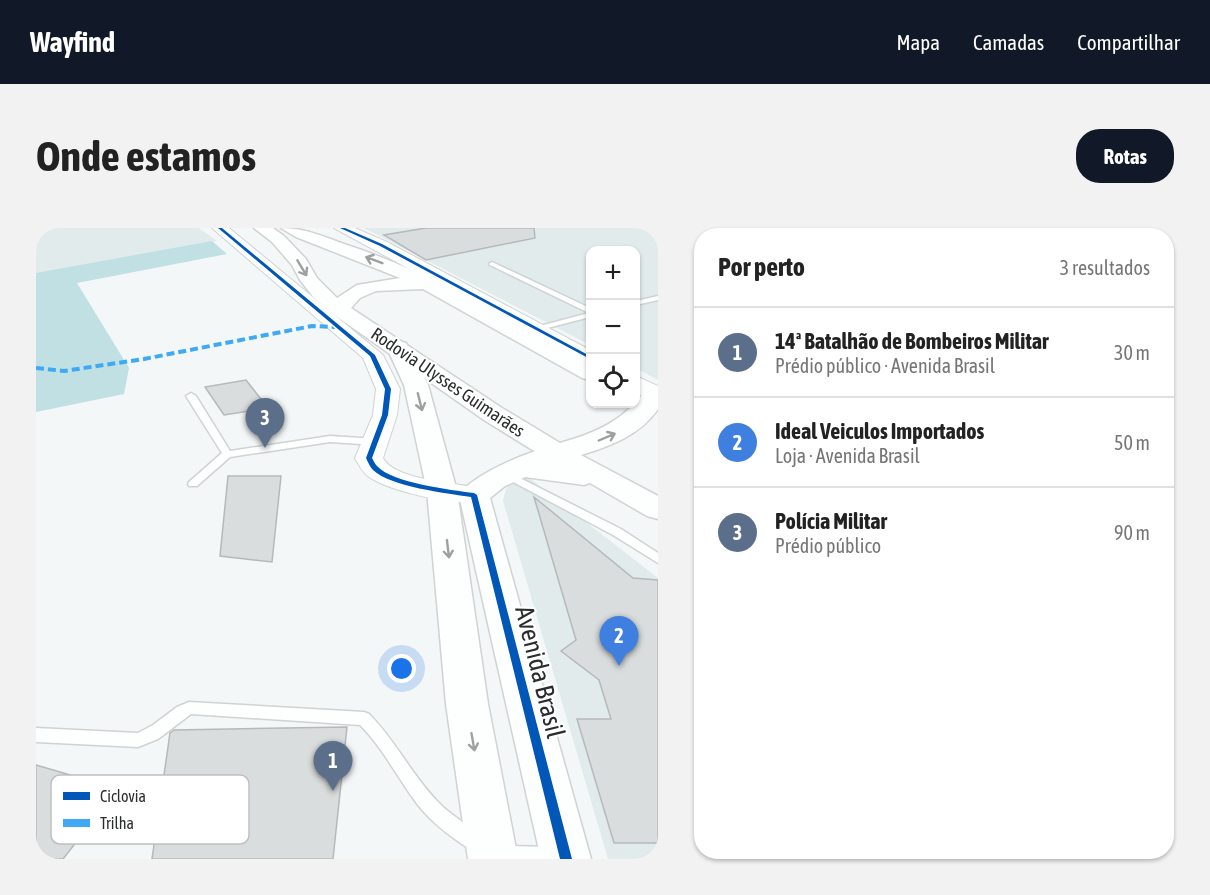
<!DOCTYPE html>
<html lang="pt">
<head>
<meta charset="utf-8">
<style>
  :root { --surface:#fff; --page:#f2f2f2; --text:#222; --muted:#767676; --line:#e0e0e0; --accent:#111827 }
  body { margin:0; font-family:"Asap Condensed",sans-serif; background:var(--page); color:var(--text) }
  .controls { position:absolute; right:18px; top:18px; display:grid; overflow:hidden; border-radius:12px; box-shadow:0 2px 4px #0004 }
  .controls button { width:54px; height:54px; display:grid; place-items:center; padding:0; border:0; border-bottom:2px solid var(--line); background:var(--surface); color:var(--text); font:30px sans-serif }
  .you { position:absolute; left:366px; top:441px; width:21px; height:21px; margin:-15px; border:4px solid #fff; border-radius:50%; background:#1a73e8; box-shadow:0 0 0 9px #1a73e833 }
  .badge { display:grid; place-items:center; width:39px; height:39px; border-radius:50%; background:var(--accent); color:#fff; font-size:20px; font-weight:700 }
  .pin { position:absolute; translate:-50% -50px; filter:drop-shadow(0 2px 3px #0008) }
  .pin::after { content:''; position:absolute; top:32px; width:21px; height:18px; background:inherit; clip-path:polygon(0 0,100% 0,50% 100%) }
  .list { margin:0; padding:0; list-style:none }
  h2 { display:flex; justify-content:space-between; align-items:center; height:78px; margin:0; padding:0 24px; font-size:26px }
  h2 small { font-size:20px; font-weight:400; color:var(--muted) }
  .list li { display:grid; grid-template-columns:39px 1fr auto; gap:18px; align-items:center; box-sizing:border-box; height:90px; padding:0 24px; border-top:2px solid var(--line) }
  .list b { display:block; font-size:22px; white-space:nowrap }
  .list p { margin:0; font-size:20px; white-space:nowrap; color:var(--muted) }
  .list em { font-size:20px; font-style:normal; color:var(--muted) }
  .icon { flex:none; width:33px; height:33px; fill:none; stroke:currentColor; stroke-width:2; stroke-linecap:round; stroke-linejoin:round }
  .map { position:relative; flex:none; width:622px; height:631px; overflow:hidden; border-radius:24px }
  header { display:flex; align-items:center; gap:36px; box-sizing:border-box; height:84px; padding:0 30px; background:var(--accent); color:#fff }
  header strong { font-size:28px }
  nav { display:flex; gap:33px; margin-inline-start:auto; font-size:21px }
  .intro { display:flex; align-items:center; justify-content:space-between; box-sizing:border-box; height:144px; padding:0 36px }
  h1 { margin:0; font-size:42px }
  .button { padding:15px 27px; border-radius:24px; background:var(--accent); color:#fff; font-size:21px; font-weight:700 }
  main { display:flex; gap:36px; padding:0 36px }
  aside { flex:1; background:var(--surface); border-radius:24px; box-shadow:0 2px 4px #0004 }
  .map>svg:first-child { display:block }
  .built { fill:#e1ebec }
  .forest { fill:#c0e0e3 }
  .building { fill:#dadddd; stroke:#b6b9b9; stroke-width:1.5 }
  .lines { fill:none; stroke-linecap:round; stroke-linejoin:round }
  .service-casing { stroke:#d0d3d3; stroke-width:3 }
  .tertiary-casing { stroke:#d0d3d3; stroke-width:2 }
  .secondary-casing { stroke:#d0d3d3; stroke-width:3 }
  .trunk-casing { stroke:#d0d3d3; stroke-width:3 }
  .service { fill:#fdfefe; fill-rule:evenodd }
  .tertiary { fill:#fdfefe; fill-rule:evenodd }
  .secondary { fill:#fdfefe; fill-rule:evenodd }
  .trunk { fill:#fdfefe; fill-rule:evenodd }
  .quiet { stroke:#3fa9f5; stroke-width:4; stroke-dasharray:8 4; stroke-linecap:butt }
  .cycleway-casing { stroke:#fff; stroke-width:3 }
  .cycleway { fill:#0057b8; fill-rule:evenodd }
  .oneway { stroke:#9ea0a0 }
  .labels { text-anchor:middle; dominant-baseline:central; stroke-width:4.5; stroke-linejoin:round; paint-order:stroke }
  .far-street-label { font-size:18px; fill:#2a2c2d; stroke:#fff }
  .near-street-label { font-size:26px; fill:#2a2c2d; stroke:#fff }
  .key { fill:#fff; stroke:#bfc0c0; stroke-width:1.5 }
  .key-label { font-size:16px; fill:#2a2c2d }
</style>
</head>
<body>
<header>
<strong>Wayfind</strong>
<nav><a>Mapa</a><a>Camadas</a><a>Compartilhar</a></nav>
</header>
<div class="intro"><h1>Onde estamos</h1><a class="button">Rotas</a></div>
<main>
<div class="map">
<svg width="622" height="631" viewBox="0 0 622 631">
  <rect width="100%" height="100%" fill="#f3f7f7"/>
  <g class="built">
    <path d="M0,0H163L181,13L0,49Z"/>
    <path d="M328,0H622V152L600,140V22H554V117Z"/>
    <path d="M492,249L622,350V631H572L467,273L470,261L476,253Z"/>
  </g>
  <path class="forest" d="M176,13L191,26L41,55L93,140L88,166L0,184V45Z"/>
  <g class="building">
    <path d="M390,0H498L499,10L390,32L348,7Z"/>
    <path d="M210,152L232,180L188,187L169,159Z"/>
    <path d="M192,248H245L236,334L184,328Z"/>
    <path d="M498,269L597,350L622,352V615H578L541,491H575L563,452L525,423L540,412Z"/>
    <path d="M311,499L297,631H116L134,505L138,502Z"/>
    <path d="M0,537L82,561L27,631H0Z"/>
  </g>
  <g class="lines">
    <g class="service-casing">
      <g id="service">
        <path d="M456,34L554,80V89L500,103V99L553,85L454,37L453,36Z"/>
        <path d="M622,68V72L600,77V73Z"/>
        <path d="M155,165L160,168L194,223L294,208L341,211L346,214L341,217L294,214L194,229L161,258H153L152,256L153,254L186,225L150,168Z"/>
        <path d="M470,243L585,301L622,325V335L577,307L466,248L465,246L466,244Z"/>
        <path d="M153,474L328,484L333,486C361,514 377,550 405,577C416,588 445,605 450,616L447,622L441,625L435,622C415,609 396,595 382,577C362,551 348,521 324,497L155,486L122,511L102,519L0,514V500L102,505L117,497L141,479Z"/>
        <path d="M467,618L519,619L525,622L528,628L527,631H460L458,627L461,621Z"/>
      </g>
    </g>
    <g class="tertiary-casing">
      <g id="tertiary">
        <path d="M176,0H193L347,127L364,161L361,187L347,230C359,253 424,255 448,261L452,267L448,273C423,279 355,264 333,249C327,245 323,237 319,230L337,187L340,161L327,130Z"/>
        <path d="M298,0H319L351,14L554,122V136L546,135Z"/>
        <path d="M600,148L622,158V175L600,165Z"/>
      </g>
    </g>
    <g class="secondary-casing">
      <g id="secondary">
        <path d="M362,113L370,115L392,157L421,263L452,476L482,631H432L410,476L391,263L368,157L351,120L354,115Z"/>
        <path d="M520,217L530,219L534,225L530,231L469,258L454,270L555,631H505L423,267C438,245 494,223 520,217Z"/>
      </g>
    </g>
    <g class="trunk-casing">
      <path id="trunk" d="M218,0H237L248,8L270,31L281,50L301,70L321,57L364,50L260,9L245,0C270,0 288,9 311,17C397,45 476,92 554,136V152L546,150L387,61L340,63L324,70L315,80L466,180L524,215C560,205 589,192 610,161L622,159V181C604,207 575,218 545,227L622,268V291L611,288L554,255L548,257L474,247L470,241L474,235L484,232L519,236L448,192L297,86L278,70L264,52L256,37L236,14Z"/>
    </g>
    <use href="#service" class="service"/>
    <use href="#tertiary" class="tertiary"/>
    <use href="#secondary" class="secondary"/>
    <use href="#trunk" class="trunk"/>
    <path class="quiet" d="M0,140L28,143L108,131L276,98L300,99"/>
    <g class="cycleway-casing">
      <g id="cycleway">
        <path d="M182,0H186L339,127L355,161L352,187L336,230C337,232 339,236 341,238C356,255 415,262 438,265L441,267L536,631H524L435,269C410,265 355,259 337,242C334,239 332,234 330,230L346,187L349,161L334,128Z"/>
        <path d="M304,0H309L346,16L554,128V131L344,18Z"/>
      </g>
    </g>
    <use href="#cycleway" class="cycleway"/>
  </g>
  <defs><path id="oneway-shaft" d="M-6 0H5M1.5-3L5.5 0L1.5 3" fill="none" stroke-width="1.6" stroke-linecap="round" stroke-linejoin="round" transform="scale(1.5)"/></defs>
  <g class="oneway">
    <use href="#oneway-shaft" transform="translate(338 32) rotate(-159)"/>
    <use href="#oneway-shaft" transform="translate(266 40) rotate(59)"/>
    <use href="#oneway-shaft" transform="translate(384 174) rotate(76)"/>
    <use href="#oneway-shaft" transform="translate(571 209) rotate(-23)"/>
    <use href="#oneway-shaft" transform="translate(412 321) rotate(83)"/>
    <use href="#oneway-shaft" transform="translate(437 514) rotate(80)"/>
  </g>
  <g class="labels">
    <g class="far-street-label">
      <text transform="translate(412 154) rotate(34)">Rodovia Ulysses Guimarães</text>
    </g>
    <g class="near-street-label">
      <text transform="translate(504 444) rotate(76)">Avenida Brasil</text>
    </g>
  </g>
  <rect x="15" y="547" width="198" height="69" rx="9" class="key"/>
  <rect x="27" y="564" width="27" height="8" fill="#0057b8"/>
  <rect x="27" y="591" width="27" height="8" fill="#3fa9f5"/>
  <g class="key-label">
    <text x="64" y="574">Ciclovia</text>
    <text x="64" y="601">Trilha</text>
  </g>
</svg>
<div class="controls">
<button>+</button>
<button>−</button>
<button><svg class="icon" aria-label="locate" viewBox="0 0 24 24"><circle cx="12" cy="12" r="6"/><path d="M12 2v4M12 18v4M2 12h4M18 12h4"/></svg></button>
</div>
<div class="you"></div>
<div class="pin badge" style="left:297px;top:563px;background:#5c6f8a">1</div>
<div class="pin badge" style="left:583px;top:438px;background:#3f7fe0">2</div>
<div class="pin badge" style="left:229px;top:220px;background:#5c6f8a">3</div>
</div>
<aside>
<h2>Por perto<small>3 resultados</small></h2>
<ul class="list">
<li><span class="badge" style="background:#5c6f8a">1</span><div><b>14ª Batalhão de Bombeiros Militar</b><p>Prédio público · Avenida Brasil</p></div><em>30 m</em></li>
<li><span class="badge" style="background:#3f7fe0">2</span><div><b>Ideal Veiculos Importados</b><p>Loja · Avenida Brasil</p></div><em>50 m</em></li>
<li><span class="badge" style="background:#5c6f8a">3</span><div><b>Polícia Militar</b><p>Prédio público</p></div><em>90 m</em></li>
</ul>
</aside>
</main>
</body>
</html>
